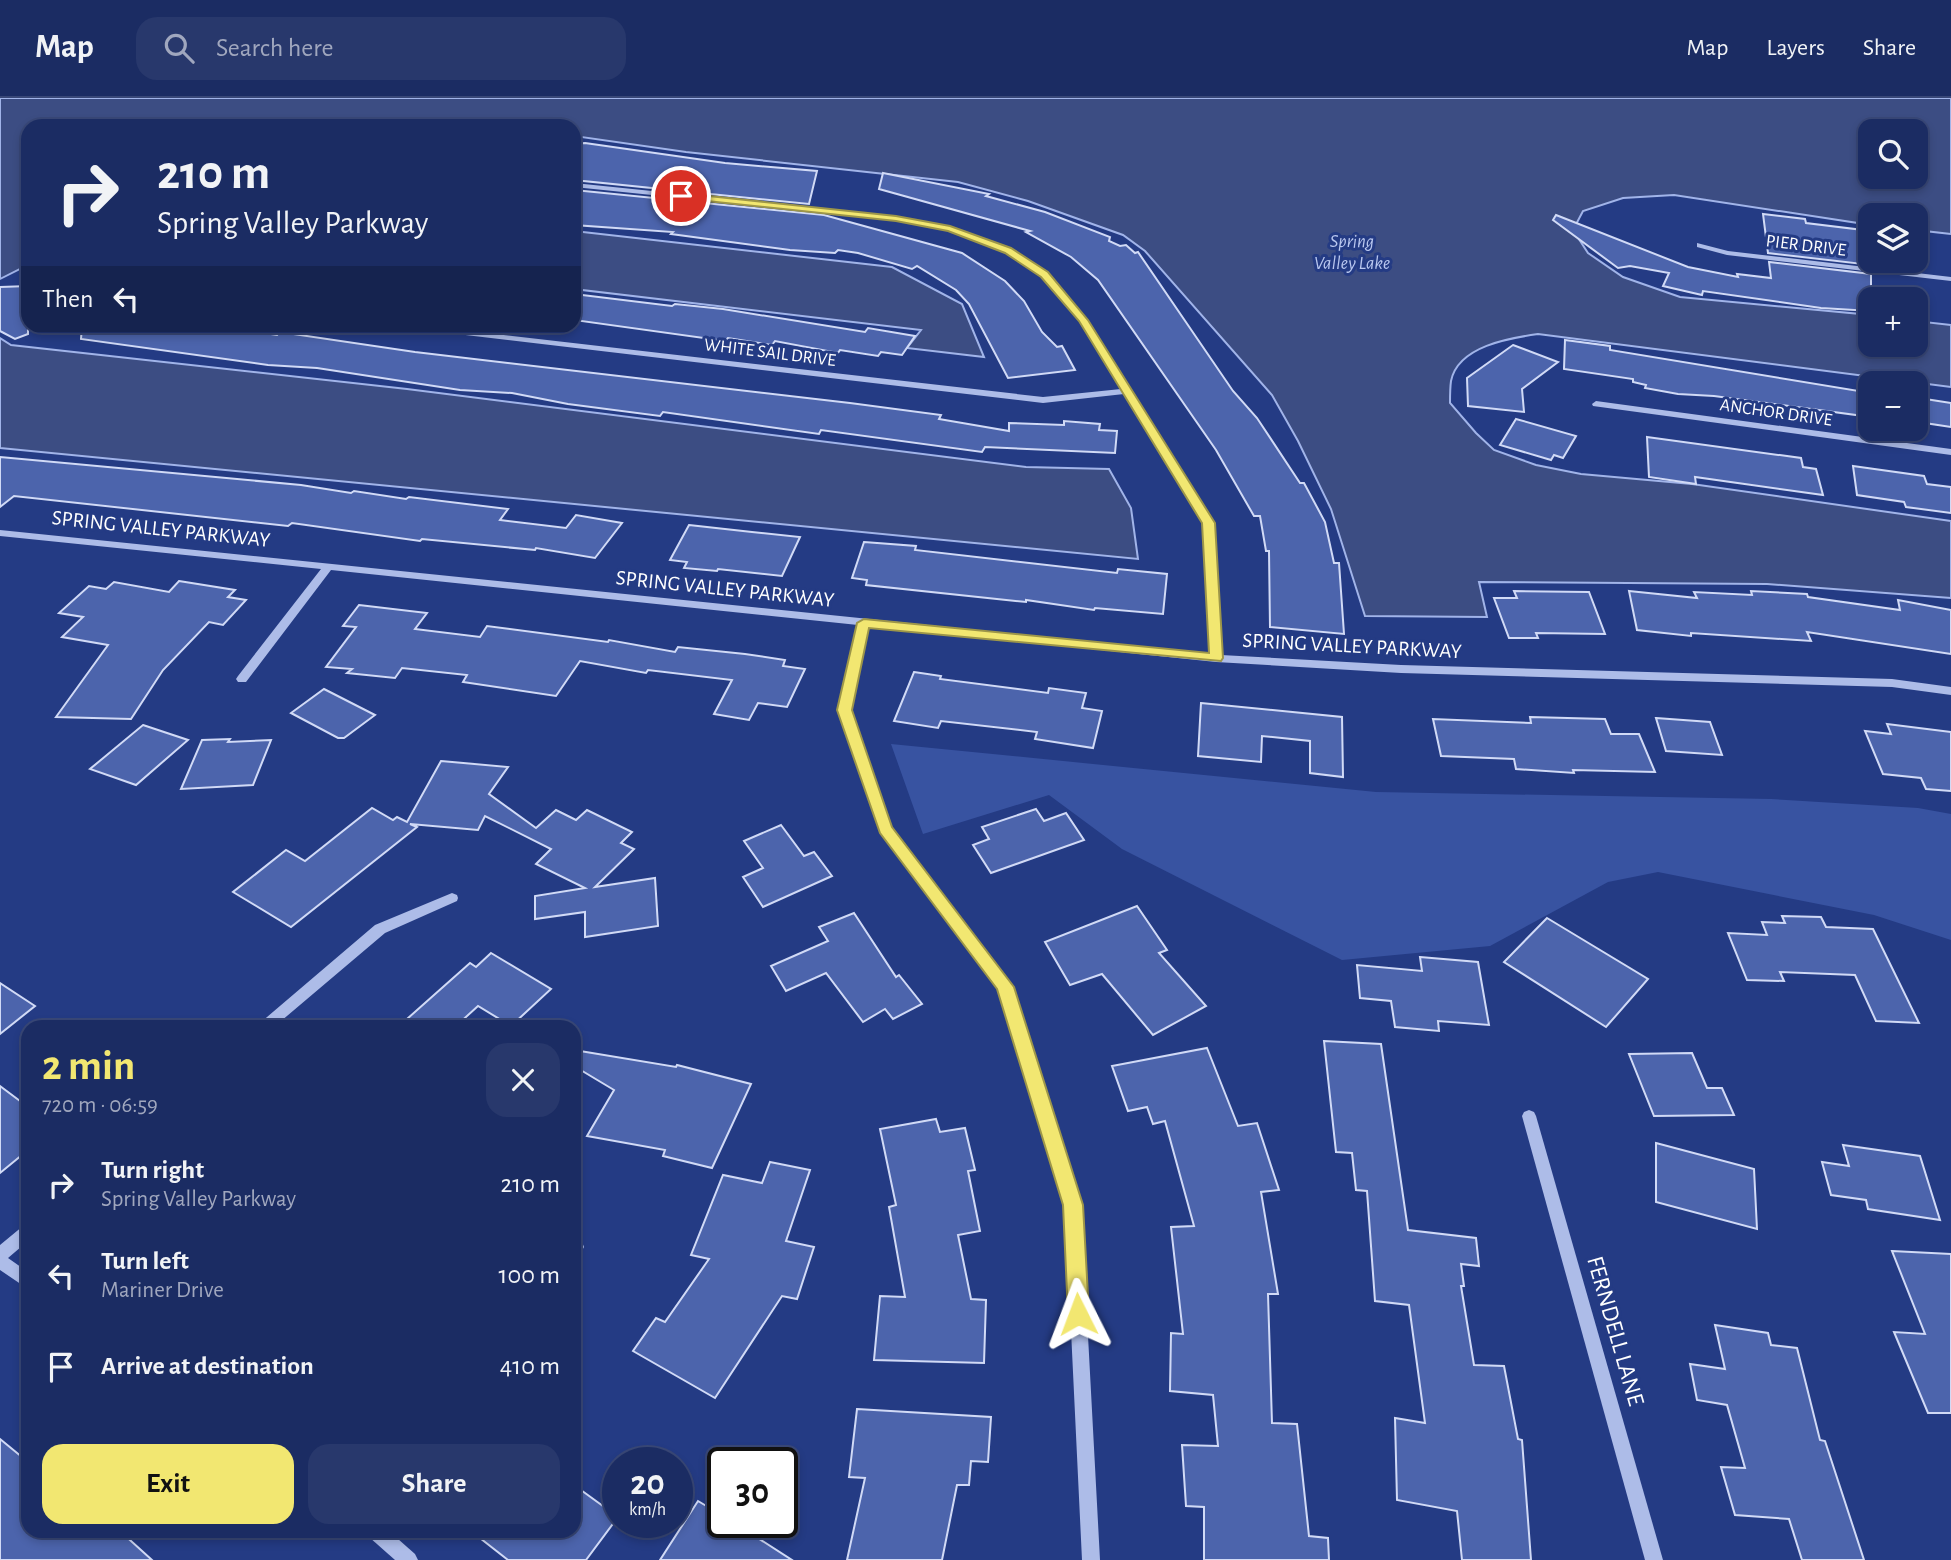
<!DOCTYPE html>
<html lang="en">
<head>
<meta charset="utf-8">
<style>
  body { margin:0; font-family:"Alegreya Sans",sans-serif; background:#28386c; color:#f1f3f6; height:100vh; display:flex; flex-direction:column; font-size:26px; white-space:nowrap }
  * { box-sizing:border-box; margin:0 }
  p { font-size:23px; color:#a0a7be }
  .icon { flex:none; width:38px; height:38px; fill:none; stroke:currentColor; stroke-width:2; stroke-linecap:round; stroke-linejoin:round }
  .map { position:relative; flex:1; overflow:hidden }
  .sheet { position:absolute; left:21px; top:922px; width:560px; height:518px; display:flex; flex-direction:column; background:#1b2c63; border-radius:21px; box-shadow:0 4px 10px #0003,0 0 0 2px #394878 }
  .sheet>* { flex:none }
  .banner { position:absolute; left:21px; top:21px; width:560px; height:214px; border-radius:21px; box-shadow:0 4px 10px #0003,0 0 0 2px #394878; background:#1b2c63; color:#f1f3f6; overflow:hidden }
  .tools { position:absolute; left:1858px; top:21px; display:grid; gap:14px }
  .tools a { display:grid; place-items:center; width:70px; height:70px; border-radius:14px; background:#1b2c63; box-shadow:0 4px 10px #0003,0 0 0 2px #394878; font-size:35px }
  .speed { position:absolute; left:602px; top:1349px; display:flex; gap:14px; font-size:35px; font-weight:700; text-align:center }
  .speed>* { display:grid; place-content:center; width:91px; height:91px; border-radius:50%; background:#1b2c63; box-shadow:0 4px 10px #0003,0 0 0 2px #394878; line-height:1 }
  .speed small { font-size:18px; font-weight:400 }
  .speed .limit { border:4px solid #111; border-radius:10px; background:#fff; color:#111 }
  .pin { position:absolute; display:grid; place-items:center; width:60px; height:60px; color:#fff; margin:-30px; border:4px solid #fff; border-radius:50%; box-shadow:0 2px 7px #0007 }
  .me { position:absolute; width:77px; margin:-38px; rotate:357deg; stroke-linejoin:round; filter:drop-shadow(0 0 5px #0008) }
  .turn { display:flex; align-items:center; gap:24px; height:147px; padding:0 21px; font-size:32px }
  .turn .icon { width:91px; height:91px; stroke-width:2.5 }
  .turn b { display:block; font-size:49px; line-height:60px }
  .then { display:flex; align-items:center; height:66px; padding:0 21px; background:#0003; gap:14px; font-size:26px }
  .round { display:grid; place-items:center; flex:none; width:74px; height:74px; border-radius:21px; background:#28386c }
  .overview { display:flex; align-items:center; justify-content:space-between; height:119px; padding:0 21px }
  h1 { font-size:42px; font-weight:600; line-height:52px; color:#f2e771 }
  .button { display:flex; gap:14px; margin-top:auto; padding:14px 21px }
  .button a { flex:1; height:80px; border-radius:21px; background:#f2e771; color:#111; font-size:28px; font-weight:600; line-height:80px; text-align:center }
  .button a+a { background:#28386c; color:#f1f3f6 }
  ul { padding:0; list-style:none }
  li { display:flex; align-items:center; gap:21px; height:91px; padding:0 21px }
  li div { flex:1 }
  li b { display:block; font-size:26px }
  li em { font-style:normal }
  header { display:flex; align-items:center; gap:42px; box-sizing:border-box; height:98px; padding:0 35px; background:#1b2c63; border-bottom:2px solid #394878 }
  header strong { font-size:33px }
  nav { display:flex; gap:38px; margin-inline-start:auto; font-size:24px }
  .search { width:490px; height:63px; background:#28386c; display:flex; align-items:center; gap:18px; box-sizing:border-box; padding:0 24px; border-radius:21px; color:#a0a7be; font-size:26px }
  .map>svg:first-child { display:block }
  .green { fill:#3853a1 }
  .water { fill:#3c4d83; stroke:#a1b4e9; stroke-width:2; fill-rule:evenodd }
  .building { fill:#4c64ac; stroke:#d1daf6; stroke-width:2 }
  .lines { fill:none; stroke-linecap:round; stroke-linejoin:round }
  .minor { fill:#adbce8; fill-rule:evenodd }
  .route { fill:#f2e771; stroke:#9d9649; stroke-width:2 }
  .labels { text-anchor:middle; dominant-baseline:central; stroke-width:6; stroke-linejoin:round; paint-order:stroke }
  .far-street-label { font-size:18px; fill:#fff; stroke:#243b84 }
  .far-water-label { font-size:19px; font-style:italic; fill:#b9c7ef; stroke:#243b84 }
  .street-label { font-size:21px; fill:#fff; stroke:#243b84 }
  .near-street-label { font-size:24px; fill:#fff; stroke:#243b84 }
</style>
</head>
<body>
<header>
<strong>Map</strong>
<div class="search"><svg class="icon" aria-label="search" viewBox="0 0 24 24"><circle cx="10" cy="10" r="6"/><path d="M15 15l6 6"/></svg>Search here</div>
<nav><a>Map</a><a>Layers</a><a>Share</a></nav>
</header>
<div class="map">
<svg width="1951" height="1462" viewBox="0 0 1951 1462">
  <rect width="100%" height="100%" fill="#243b84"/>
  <polygon class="green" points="891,646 1376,694 1771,701 1918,710 1951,716 1951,842 1874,817 1658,774 1608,784 1490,848 1342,862 1122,751 1049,697 923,736"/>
  <g class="water">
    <path d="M0,0H1951V136L1916,132V117H1871V127L1674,97L1623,100L1583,113L1573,132L1588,155L1623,179L1680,199L1871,217V247H1916V223L1951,227V289L1538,236C1510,240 1458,248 1451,283C1450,290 1450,297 1450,305L1476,335L1494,352L1536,367L1581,376L1692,386L1951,423V500L1767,486L1479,484L1487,519L1365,518L1331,411L1298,343L1272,297L1145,153L1123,137L1028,103L958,84L686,54L574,38V28H28V167L0,181ZM1871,33H1916V79H1871Z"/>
    <polygon points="574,133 892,169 962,206 984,259 907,250 921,232 574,191"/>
    <polygon points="0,240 11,247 407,291 1026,369 1109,371 1131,410 1138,461 0,350"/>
  </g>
  <g class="building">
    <polygon points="585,45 725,65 817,73 809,106 574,82 574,46"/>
    <polygon points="883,75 989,96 986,98 1045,114 1110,139 1109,143 1120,148 1126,147 1135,155 1138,154 1233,293 1257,320 1300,385 1304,385 1325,424 1334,465 1339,465 1344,536 1270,529 1269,453 1266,453 1260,418 1254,418 1216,352 1098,182 1071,159 1026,134 1030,133 879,91"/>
    <polygon points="574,92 824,117 962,155 1005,183 1024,203 1042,234 1057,249 1062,248 1075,272 1008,280 969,206 956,192 917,168 912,171 858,155 838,152 835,155 790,152 671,136 673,134 574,127"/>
    <polygon points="1763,116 1805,121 1806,125 1871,133 1871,167 1768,155"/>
    <polygon points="1556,117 1688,169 1738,179 1737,176 1771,180 1769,164 1871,176 1871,213 1821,210 1703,193 1702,197 1663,188 1669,175 1630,168 1618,170 1553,122"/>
    <polygon points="28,188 28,236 15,241 0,233 0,189"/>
    <polygon points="574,196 672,208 675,206 723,211 865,234 868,230 915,238 902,257 881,254 878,258 840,252 838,255 775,243 772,247 728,240 725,243 574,222"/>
    <polygon points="82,228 216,228 277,237 280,234 415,254 850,305 941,317 939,321 1009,333 1009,325 1064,327 1064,323 1100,326 1099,332 1117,333 1115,355 985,349 982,354 821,332 819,336 663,314 660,318 568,306 512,295 460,292 317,270 268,267 81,241"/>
    <polygon points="1565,242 1610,248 1610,252 1871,295 1871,319 1714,298 1678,296 1645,290 1646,287 1633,284 1633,281 1564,271"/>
    <polygon points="1513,247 1558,264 1522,291 1524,314 1468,308 1467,280"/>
    <polygon points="1919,300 1951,305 1951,329 1925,325"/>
    <polygon points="1516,321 1576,338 1563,360 1554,357 1551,362 1500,347"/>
    <polygon points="1647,339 1801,360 1803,369 1816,371 1823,397 1695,379 1696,386 1649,379"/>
    <polygon points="0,359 301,387 351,395 354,393 406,401 409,399 508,411 500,422 566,430 576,417 622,425 595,460 536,450 535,452 422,441 420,443 292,425 288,428 14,398 0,409"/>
    <polygon points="1853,368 1924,378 1927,386 1951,389 1951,415 1906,409 1904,404 1857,397"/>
    <polygon points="689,427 752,434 800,439 782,478 718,471 717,473 684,470 687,464 670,462"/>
    <polygon points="864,444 916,448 915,452 1117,475 1118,471 1167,476 1163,516 1095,510 1094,512 1026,502 1026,504 866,487 867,482 852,480"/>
    <polygon points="179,483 235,492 228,499 246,502 223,527 209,524 163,572 131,621 56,619 108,547 62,539 83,519 59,515 89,488 106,491 114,484 169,494"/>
    <polygon points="1514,493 1589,494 1605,536 1536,535 1538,540 1509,540 1494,500 1517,500"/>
    <polygon points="1629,493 1697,500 1694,494 1752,497 1751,493 1807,496 1808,499 1900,512 1898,502 1951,512 1951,556 1807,534 1811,543 1691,535 1691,538 1637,532"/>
    <polygon points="359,507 427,515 415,531 480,539 487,528 608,544 609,542 675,554 678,549 745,556 785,562 783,568 805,571 787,609 758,605 749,622 714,616 732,582 648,572 646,575 580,563 556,598 463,584 467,577 402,570 395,580 347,575 352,571 326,569 356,529 343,528"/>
    <polygon points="914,574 941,578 940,581 1048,595 1049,590 1086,595 1082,610 1102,613 1093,650 1035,641 1037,634 941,623 938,630 894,623"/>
    <polygon points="324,591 375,617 344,640 338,640 291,615"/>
    <polygon points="1201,605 1342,619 1343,679 1310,675 1310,643 1262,638 1261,664 1198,658"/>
    <polygon points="1530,619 1605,621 1611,636 1639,636 1655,674 1573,672 1574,675 1516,671 1514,661 1441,658 1433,621 1531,625"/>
    <polygon points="1656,620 1710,624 1722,657 1666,653"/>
    <polygon points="1887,626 1951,634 1951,693 1926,691 1921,680 1883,676 1865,633 1891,636"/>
    <polygon points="143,627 188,642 136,687 90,671"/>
    <polygon points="230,641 228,644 271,642 253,687 181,691 202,642"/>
    <polygon points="441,663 508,669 489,696 536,730 556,712 576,722 587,712 632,734 621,745 634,751 595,789 655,780 658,828 585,839 585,814 535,821 535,798 585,790 536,766 551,751 485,718 478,732 410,726 417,729 291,829 233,794 286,752 305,763 372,710 393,722 397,719 407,724"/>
    <polygon points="1036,711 1044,723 1066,715 1084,742 991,775 973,747 989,741 982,729"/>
    <polygon points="781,727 804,758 814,754 832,778 763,809 743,779 763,770 744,743"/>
    <polygon points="1137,808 1167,852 1159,855 1206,908 1153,937 1102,876 1070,887 1045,844"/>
    <polygon points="854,815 896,879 899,877 922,906 893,921 885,911 863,924 826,875 786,893 771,868 828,843 819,829"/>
    <polygon points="1782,818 1821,819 1826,829 1873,831 1919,925 1876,923 1855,877 1780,874 1784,883 1747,882 1728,835 1767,837 1762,824 1785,825"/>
    <polygon points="1547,820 1648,881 1606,929 1504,864"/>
    <polygon points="491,855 551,891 511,928 478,908 455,929 398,929 470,865 476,869"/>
    <polygon points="1420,859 1478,864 1489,927 1438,923 1439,933 1395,929 1391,903 1360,900 1357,867 1422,873"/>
    <polygon points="0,885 35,908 0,936"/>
    <polygon points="1324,943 1381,946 1408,1132 1476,1140 1479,1168 1461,1166 1464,1188 1461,1188 1474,1267 1504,1268 1518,1341 1522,1342 1531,1462 1462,1462 1457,1413 1397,1402 1395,1320 1425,1325 1409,1207 1375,1203 1367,1093 1356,1092 1352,1055 1336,1054"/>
    <polygon points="1207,950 1238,1028 1257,1025 1279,1092 1261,1094 1278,1196 1268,1196 1272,1325 1297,1326 1309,1438 1328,1440 1329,1462 1204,1462 1204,1409 1186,1408 1182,1347 1218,1348 1213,1297 1170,1293 1171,1235 1183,1236 1171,1129 1194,1128 1165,1023 1153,1026 1147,1009 1128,1013 1112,968"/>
    <polygon points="574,952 676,969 677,967 751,986 712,1070 663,1058 665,1052 587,1038 614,992 574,968"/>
    <polygon points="1692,955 1707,990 1722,990 1734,1017 1654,1018 1629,956"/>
    <polygon points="0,988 28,1009 28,1052 0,1075"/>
    <polygon points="936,1021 940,1034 965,1030 975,1072 968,1073 980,1133 958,1137 971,1201 986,1202 984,1265 874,1262 880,1198 905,1199 889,1109 896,1107 880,1031"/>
    <polygon points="1656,1045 1754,1071 1757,1131 1656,1104"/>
    <polygon points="1843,1047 1920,1058 1940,1122 1868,1111 1866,1102 1831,1097 1822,1064 1849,1068"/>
    <polygon points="770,1064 810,1072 786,1143 814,1149 797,1201 782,1198 715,1300 633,1253 656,1220 665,1224 709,1161 691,1157 723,1077 762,1085"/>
    <polygon points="1892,1153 1951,1156 1951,1315 1928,1315 1894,1234 1925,1236"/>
    <polygon points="1715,1227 1768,1235 1771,1247 1797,1250 1820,1342 1825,1343 1864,1462 1802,1462 1789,1421 1735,1417 1721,1369 1745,1370 1727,1307 1697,1302 1690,1266 1725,1271"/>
    <polygon points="857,1311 991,1319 988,1364 971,1363 969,1387 957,1387 942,1462 847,1462 865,1380 849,1379"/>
    <polygon points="0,1341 28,1364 28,1433 120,1433 152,1462 0,1462"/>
    <polygon points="574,1387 618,1419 586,1462 508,1462 471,1433 574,1433"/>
    <polygon points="698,1403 723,1418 723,1424 733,1424 792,1462 660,1462"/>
  </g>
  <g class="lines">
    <g class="minor">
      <polygon points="574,85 896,118 953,129 1011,150 1048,175 1087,222 1213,425 1221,557 1401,567 1892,581 1951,589 1951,597 1892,589 1401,575 1216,564 869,528 851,612 891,730 1012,889 1081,1107 1100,1462 1082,1462 1065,1107 999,891 879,731 839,612 858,527 331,472 246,584 238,584 236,581 238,578 321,471 0,438 0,432 1210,556 1203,425 1124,296 1043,305 406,230 405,228 426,228 1043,299 1121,291 1080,223 1042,179 1005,154 948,133 896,122 574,89"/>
      <polygon points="1697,145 1728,153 1951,179 1951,183 1727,157 1697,149"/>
      <polygon points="1596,303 1951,351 1951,357 1593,308 1592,306"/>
      <polygon points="452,795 457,797 458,800 457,803 385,835 274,929 258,929 260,925 375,827"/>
      <polygon points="1529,1012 1534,1014 1536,1018 1663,1462 1645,1462 1522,1018 1524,1014"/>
      <polygon points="28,1126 28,1143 8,1160 28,1174 28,1191 0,1172 0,1147 23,1128"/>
      <polygon points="574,1142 582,1144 584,1149 580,1156 574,1158"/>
      <polygon points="366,1433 389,1433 415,1456 418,1462 395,1462 369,1439"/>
    </g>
  </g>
  <polygon class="route" points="681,95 896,118 950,128 1011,150 1048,174 1088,222 1215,425 1223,560 1221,563 869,530 852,612 892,729 1014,889 1083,1107 1089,1216 1086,1223 1078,1226 1071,1223 1068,1216 1063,1107 997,891 880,735 837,612 857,525 864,521 1209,555 1202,425 1079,223 1041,179 1005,155 948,133 896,123 678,100 678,96"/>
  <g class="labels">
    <g class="far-street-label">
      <text transform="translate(1806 148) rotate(7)">PIER DRIVE</text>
      <text transform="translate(770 255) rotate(7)">WHITE SAIL DRIVE</text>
      <text transform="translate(1776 315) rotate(8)">ANCHOR DRIVE</text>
    </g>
    <g class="far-water-label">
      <text x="1352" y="143">Spring<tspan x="1352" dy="22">Valley Lake</tspan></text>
    </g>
    <g class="street-label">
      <text transform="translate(161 431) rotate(6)">SPRING VALLEY PARKWAY</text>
      <text transform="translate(725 491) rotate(6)">SPRING VALLEY PARKWAY</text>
      <text transform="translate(1352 548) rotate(3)">SPRING VALLEY PARKWAY</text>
    </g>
    <g class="near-street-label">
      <text transform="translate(1615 1233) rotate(74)">FERNDELL LANE</text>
    </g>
  </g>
</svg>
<div class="tools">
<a><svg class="icon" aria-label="search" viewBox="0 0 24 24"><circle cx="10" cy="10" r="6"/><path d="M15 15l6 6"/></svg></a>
<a><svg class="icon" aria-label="layers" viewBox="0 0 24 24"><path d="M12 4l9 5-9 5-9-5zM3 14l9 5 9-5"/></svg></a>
<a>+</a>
<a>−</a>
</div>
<div class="speed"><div>20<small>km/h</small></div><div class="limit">30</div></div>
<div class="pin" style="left:681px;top:98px;background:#d93025"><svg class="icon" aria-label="arrive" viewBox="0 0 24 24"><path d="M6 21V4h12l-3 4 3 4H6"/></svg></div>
<svg class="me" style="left:1078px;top:1216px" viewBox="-20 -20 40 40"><path d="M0-17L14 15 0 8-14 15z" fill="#f2e771" stroke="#fff" stroke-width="4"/></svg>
<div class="banner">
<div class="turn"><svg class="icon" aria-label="right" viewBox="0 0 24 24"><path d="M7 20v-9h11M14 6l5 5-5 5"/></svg><div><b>210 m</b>Spring Valley Parkway</div></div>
<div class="then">Then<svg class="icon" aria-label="left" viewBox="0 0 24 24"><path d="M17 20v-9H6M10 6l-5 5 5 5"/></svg></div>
</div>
<section class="sheet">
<div class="overview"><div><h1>2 min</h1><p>720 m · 06:59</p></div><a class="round"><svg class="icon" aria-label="close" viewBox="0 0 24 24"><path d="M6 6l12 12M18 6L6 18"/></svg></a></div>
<ul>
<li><svg class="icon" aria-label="right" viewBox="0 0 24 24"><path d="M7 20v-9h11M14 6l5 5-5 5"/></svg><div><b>Turn right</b><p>Spring Valley Parkway</p></div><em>210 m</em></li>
<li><svg class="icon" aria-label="left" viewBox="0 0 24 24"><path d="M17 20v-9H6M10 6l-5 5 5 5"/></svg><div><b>Turn left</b><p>Mariner Drive</p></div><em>100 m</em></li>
<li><svg class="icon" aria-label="arrive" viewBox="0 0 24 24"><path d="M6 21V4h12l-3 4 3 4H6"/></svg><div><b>Arrive at destination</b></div><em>410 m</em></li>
</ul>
<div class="button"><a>Exit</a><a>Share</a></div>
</section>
</div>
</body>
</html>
